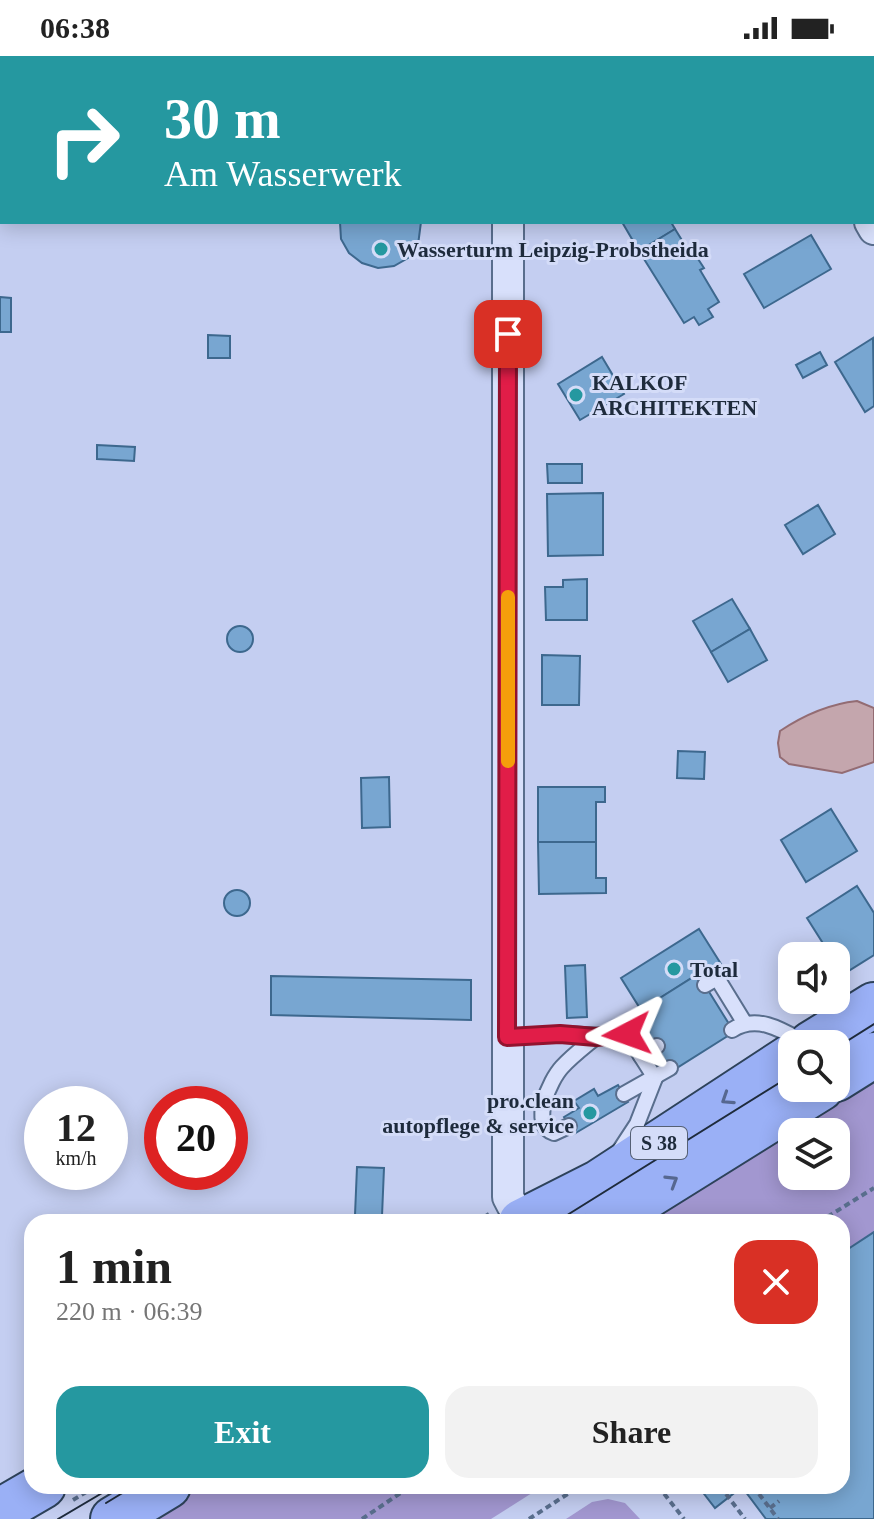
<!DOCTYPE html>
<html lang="en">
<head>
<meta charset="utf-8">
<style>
  body { margin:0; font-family:Georgia,serif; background:#f2f2f2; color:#222; height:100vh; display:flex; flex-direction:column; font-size:30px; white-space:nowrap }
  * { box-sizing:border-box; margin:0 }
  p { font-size:26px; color:#767676 }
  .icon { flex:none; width:44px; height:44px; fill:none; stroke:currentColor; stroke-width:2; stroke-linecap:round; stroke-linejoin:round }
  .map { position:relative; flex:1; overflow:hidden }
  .side { position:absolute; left:24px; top:1158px; width:826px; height:280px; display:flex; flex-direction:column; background:#fff; border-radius:24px; box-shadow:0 4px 20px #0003 }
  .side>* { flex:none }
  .top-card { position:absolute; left:0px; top:0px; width:874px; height:168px; box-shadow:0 4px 20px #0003; background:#2598a0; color:#fff; overflow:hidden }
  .controls { position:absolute; left:778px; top:886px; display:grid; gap:16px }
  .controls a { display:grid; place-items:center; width:72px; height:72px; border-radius:16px; background:#fff; box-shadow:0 4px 20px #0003; font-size:40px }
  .speed { position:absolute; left:24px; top:1030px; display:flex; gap:16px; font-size:40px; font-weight:700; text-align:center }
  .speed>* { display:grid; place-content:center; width:104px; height:104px; border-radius:50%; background:#fff; box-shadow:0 4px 20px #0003; line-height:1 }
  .speed small { font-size:20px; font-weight:400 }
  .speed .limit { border:12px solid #d22; background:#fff; color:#111 }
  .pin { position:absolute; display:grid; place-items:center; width:68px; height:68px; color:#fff; margin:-34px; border-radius:16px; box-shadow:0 4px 12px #0006 }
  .me { position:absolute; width:88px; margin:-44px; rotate:266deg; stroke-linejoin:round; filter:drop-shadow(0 0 6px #0008) }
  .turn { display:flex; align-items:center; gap:28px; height:168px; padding:0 32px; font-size:36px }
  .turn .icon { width:104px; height:104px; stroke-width:2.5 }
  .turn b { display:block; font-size:56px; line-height:68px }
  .round { display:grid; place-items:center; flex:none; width:84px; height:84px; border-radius:24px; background:#f2f2f2 }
  .summary { display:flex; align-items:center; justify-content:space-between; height:136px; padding:0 32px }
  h1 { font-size:48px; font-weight:600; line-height:60px }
  .primary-button { display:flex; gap:16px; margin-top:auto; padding:16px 32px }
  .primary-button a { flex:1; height:92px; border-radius:24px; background:#2598a0; color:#fff; font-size:32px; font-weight:600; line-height:92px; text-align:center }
  .primary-button a+a { background:#f2f2f2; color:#222 }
  .status { display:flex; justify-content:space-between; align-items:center; height:56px; padding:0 40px; background:#fff; direction:ltr }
  .status svg { height:22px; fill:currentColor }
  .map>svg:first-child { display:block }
  .green { fill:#a297d0; fill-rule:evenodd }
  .water { fill:#c4a6ad; stroke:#936c73; stroke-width:2 }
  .building { fill:#78a6d1; stroke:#3d688e; stroke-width:2 }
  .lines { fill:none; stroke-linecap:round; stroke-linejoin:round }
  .lane-casing { stroke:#596e8d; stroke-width:18 }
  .street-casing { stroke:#596e8d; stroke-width:34 }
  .primary-casing { stroke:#2d425a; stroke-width:48 }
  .path { stroke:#596e8d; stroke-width:4; stroke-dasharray:6 4; stroke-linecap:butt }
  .lane { stroke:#d8e0fb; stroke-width:14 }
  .street { stroke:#d8e0fb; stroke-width:30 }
  .primary { stroke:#9ab0f6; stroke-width:44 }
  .tram { stroke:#1e2b3c; stroke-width:2 }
  .oneway { stroke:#566790 }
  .route-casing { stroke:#92132f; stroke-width:20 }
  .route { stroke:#e11d48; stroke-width:14 }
  .slow { stroke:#f59e0b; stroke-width:14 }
  .poi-dot { fill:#2598a0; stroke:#d4dcf8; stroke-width:3 }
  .labels { text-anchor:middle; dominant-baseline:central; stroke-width:6; stroke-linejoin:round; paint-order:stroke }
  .shield { fill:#d4dcf8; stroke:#556074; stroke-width:2 }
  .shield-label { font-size:20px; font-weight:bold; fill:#1e2b3c }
  .poi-label { font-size:22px; font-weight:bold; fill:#1e2b3c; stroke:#d4dcf8; text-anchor:start }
</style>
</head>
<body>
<div class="status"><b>06:38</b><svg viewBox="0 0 49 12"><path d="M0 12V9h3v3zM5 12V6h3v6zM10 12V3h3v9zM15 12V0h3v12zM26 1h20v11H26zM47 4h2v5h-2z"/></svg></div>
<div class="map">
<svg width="874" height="1463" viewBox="0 0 874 1463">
  <rect width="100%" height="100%" fill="#c4cef1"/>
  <g class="green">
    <path d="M874,1022V1176L842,1197V1166H633ZM792,1076H836V1120H792Z"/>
    <polygon points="191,1430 543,1430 491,1463 136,1463"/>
    <polygon points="608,1443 625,1447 640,1463 566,1463 592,1446"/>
  </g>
  <path class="water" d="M857,645L874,652V706L842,717L789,708L780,701L778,687L780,675C804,659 829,648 857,645Z"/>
  <g class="building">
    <rect x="68" y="0" width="112" height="2"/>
    <polygon points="520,0 621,0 520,2"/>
    <polygon points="340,166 421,166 418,189 408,202 394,210 378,212 362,207 349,197 341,183"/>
    <polygon points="622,166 671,166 675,173 639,195"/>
    <polygon points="675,173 693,202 696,200 704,212 700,214 719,246 708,253 713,261 699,269 694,261 684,267 639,195"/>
    <polygon points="811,179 831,213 764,252 744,218"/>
    <polygon points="0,241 11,242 11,276 0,276"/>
    <polygon points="208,279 230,280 230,302 208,302"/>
    <polygon points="873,282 874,350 865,356 835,306"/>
    <polygon points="820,296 827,309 803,322 796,309"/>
    <polygon points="602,301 624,338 580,364 558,328"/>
    <polygon points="97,389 135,391 134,405 97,403"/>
    <polygon points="547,408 582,408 582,427 548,427"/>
    <polygon points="603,437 603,499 548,500 547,438"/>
    <polygon points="818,449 835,478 803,498 785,469"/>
    <polygon points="587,523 587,564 546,564 545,531 563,531 563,524"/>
    <polygon points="732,543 750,573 711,596 693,565"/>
    <circle cx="240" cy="583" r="13"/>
    <polygon points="750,573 767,604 728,626 711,596"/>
    <polygon points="542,599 580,600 579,649 542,649"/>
    <polygon points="678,695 705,696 704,723 677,722"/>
    <polygon points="389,721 390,771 362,772 361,722"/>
    <polygon points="538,731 605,731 605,746 596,746 596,786 538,786"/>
    <polygon points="831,753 857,795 806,826 781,784"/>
    <polygon points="538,786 596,786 596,822 606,822 606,837 539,838"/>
    <polygon points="857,830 874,857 874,899 842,919 836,909 836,900 831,900 807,862"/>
    <circle cx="237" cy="847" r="13"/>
    <polygon points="699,873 721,908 700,921 698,918 641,954 621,922"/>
    <polygon points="585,909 587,961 567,962 565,910"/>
    <polygon points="698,918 734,976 672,1015 636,957"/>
    <polygon points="271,920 471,924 471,964 271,959"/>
    <polygon points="618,1029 628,1046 574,1078 564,1061 579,1052 574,1045 594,1033 598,1040"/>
    <polygon points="357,1111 384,1112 382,1160 355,1159"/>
    <polygon points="874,1176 874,1463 766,1463 742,1431 715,1452 698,1430 842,1430 842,1197"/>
  </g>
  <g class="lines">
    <defs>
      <g id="lane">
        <polyline points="705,929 717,922 744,966"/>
        <path d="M732,974C757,958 782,974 805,987"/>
        <polyline points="627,978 655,1022"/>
        <path d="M507,981C524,981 541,979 558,978C590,977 612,987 643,968"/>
        <polyline points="641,1000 657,990"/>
        <polyline points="624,1038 670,1012"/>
        <path d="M569,1070L554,1077C529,1069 550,1024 562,1011C572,1000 584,991 596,981"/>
        <polyline points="618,1097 637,1068 655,1022"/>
      </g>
      <g id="street">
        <polyline points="506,0 506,2"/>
        <polyline points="771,0 772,2"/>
        <polyline points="654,2 657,0"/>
        <polyline points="508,166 508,1141 521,1166"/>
        <polyline points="870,166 874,173"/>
      </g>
      <g id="primary">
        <polyline points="811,988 874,949"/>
        <polyline points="836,1023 874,999"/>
        <polyline points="521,1166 598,1127 792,1000"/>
        <polyline points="606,1166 821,1032"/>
        <polyline points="0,1455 43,1430"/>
        <polyline points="113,1463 168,1430"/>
      </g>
    </defs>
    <use href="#lane" class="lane-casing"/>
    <use href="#street" class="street-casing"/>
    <use href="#primary" class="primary-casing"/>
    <g class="path">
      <polyline points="476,1166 489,1158"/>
      <polyline points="819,1166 874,1132"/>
      <polyline points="658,1430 684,1463"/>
      <polyline points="720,1430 745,1463"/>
      <polyline points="753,1430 778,1463"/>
      <polyline points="200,1436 210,1430"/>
      <polyline points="73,1444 96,1430"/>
      <polyline points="770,1452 779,1445"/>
      <polyline points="362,1463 411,1430"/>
      <polyline points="529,1463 580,1430"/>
    </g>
    <use href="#lane" class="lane"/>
    <use href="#street" class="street"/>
    <use href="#primary" class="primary"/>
    <g class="tram">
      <polyline points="836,992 874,968"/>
      <polyline points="556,1166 792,1019"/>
      <polyline points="106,1447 134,1430"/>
      <polyline points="58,1463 114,1430"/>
    </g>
  </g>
  <defs><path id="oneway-chevron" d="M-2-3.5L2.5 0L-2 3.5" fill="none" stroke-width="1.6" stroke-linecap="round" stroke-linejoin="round" transform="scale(2)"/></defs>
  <g class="oneway">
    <use href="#oneway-chevron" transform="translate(727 1043) rotate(147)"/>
    <use href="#oneway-chevron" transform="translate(672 1125) rotate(-32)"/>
  </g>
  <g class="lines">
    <defs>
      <polyline id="route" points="508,278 507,981 560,978 596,981 627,978"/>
    </defs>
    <use href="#route" class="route-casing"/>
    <use href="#route" class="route"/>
    <polyline class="slow" points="508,541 508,705"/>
  </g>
  <g class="poi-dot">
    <circle cx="381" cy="193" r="8"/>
    <circle cx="576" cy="339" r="8"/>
    <circle cx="674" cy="913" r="8"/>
    <circle cx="590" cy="1057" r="8"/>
  </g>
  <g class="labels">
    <rect class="shield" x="631" y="1071" width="56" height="32" rx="6"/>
    <g class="shield-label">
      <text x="659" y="1087">S 38</text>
    </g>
    <g class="poi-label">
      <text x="397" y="193">Wasserturm Leipzig-Probstheida</text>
      <text x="592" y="326">KALKOF<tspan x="592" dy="25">ARCHITEKTEN</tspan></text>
      <text x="690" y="913">Total</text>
      <text x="574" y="1044" text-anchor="end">pro.clean<tspan x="574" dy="25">autopflege &amp; service</tspan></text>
    </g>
  </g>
</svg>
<div class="controls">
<a><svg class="icon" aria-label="sound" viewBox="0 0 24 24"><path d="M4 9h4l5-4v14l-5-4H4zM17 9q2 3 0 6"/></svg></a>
<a><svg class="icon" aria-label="search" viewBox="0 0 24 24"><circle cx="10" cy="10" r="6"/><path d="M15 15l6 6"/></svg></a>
<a><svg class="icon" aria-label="layers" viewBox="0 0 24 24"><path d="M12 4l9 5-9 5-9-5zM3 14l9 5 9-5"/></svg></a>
</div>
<div class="speed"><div>12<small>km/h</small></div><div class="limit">20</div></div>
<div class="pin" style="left:508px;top:278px;background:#d93025"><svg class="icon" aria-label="arrive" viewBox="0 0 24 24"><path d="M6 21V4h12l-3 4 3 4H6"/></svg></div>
<svg class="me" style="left:627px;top:978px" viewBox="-20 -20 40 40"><path d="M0-17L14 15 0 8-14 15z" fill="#e11d48" stroke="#fff" stroke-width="4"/></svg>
<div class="top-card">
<div class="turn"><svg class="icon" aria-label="right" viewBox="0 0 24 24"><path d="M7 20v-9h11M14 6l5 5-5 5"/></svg><div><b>30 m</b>Am Wasserwerk</div></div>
</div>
<section class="side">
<div class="summary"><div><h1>1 min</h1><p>220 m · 06:39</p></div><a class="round" style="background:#d93025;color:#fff"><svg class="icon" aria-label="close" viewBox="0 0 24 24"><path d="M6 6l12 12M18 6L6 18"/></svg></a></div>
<div class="primary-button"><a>Exit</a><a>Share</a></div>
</section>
</div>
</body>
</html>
